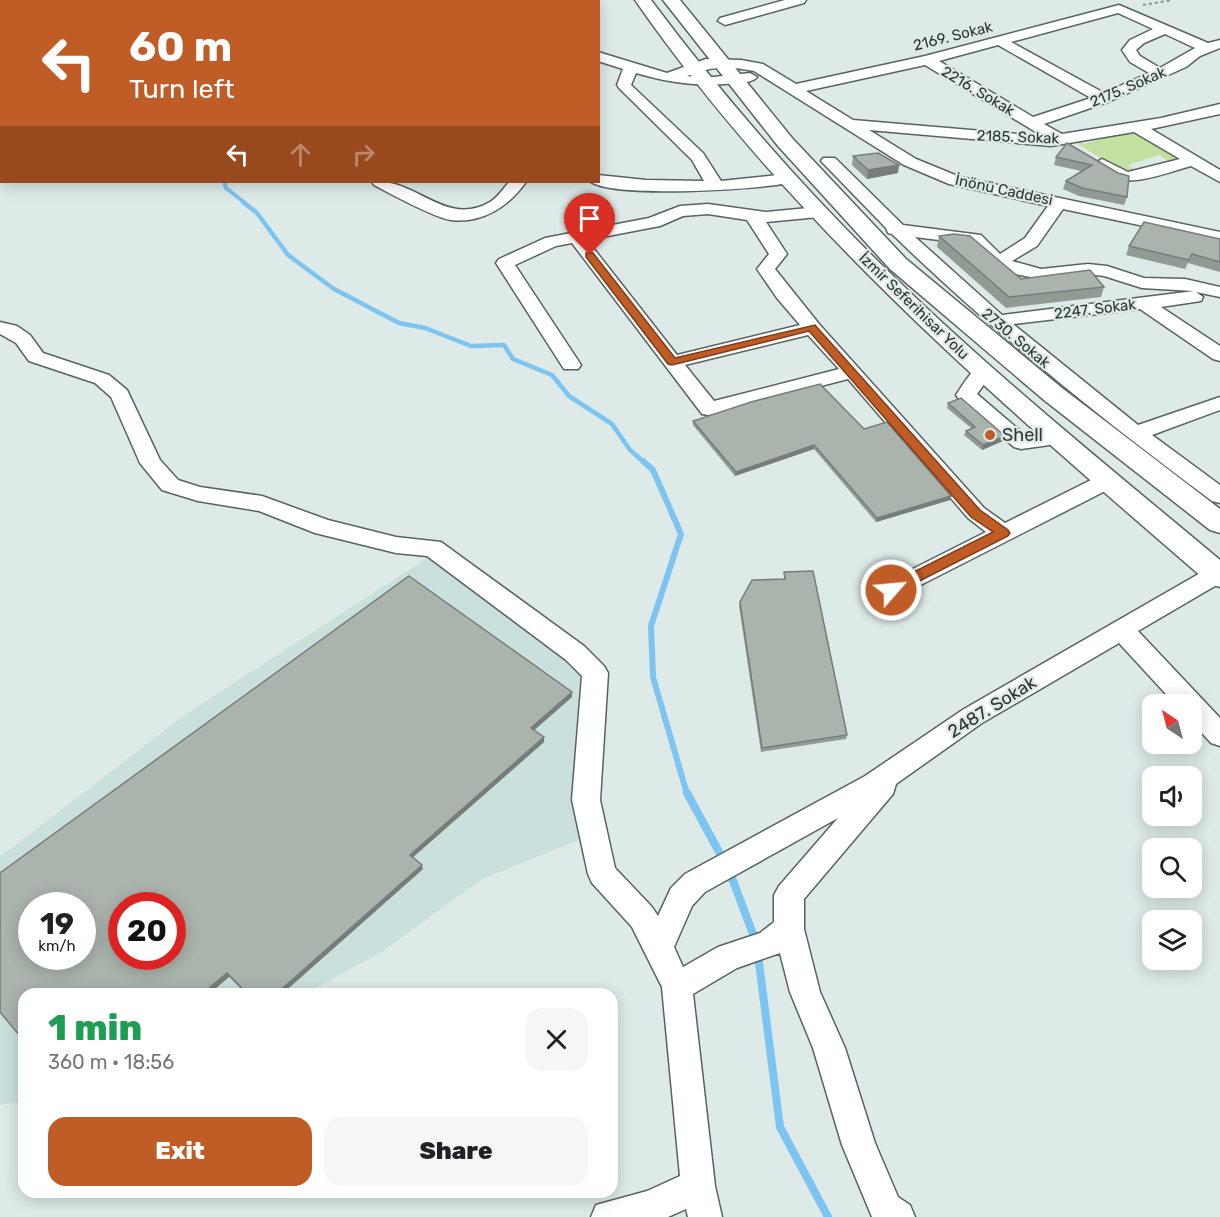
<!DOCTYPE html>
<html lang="en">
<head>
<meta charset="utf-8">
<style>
  body { margin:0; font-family:Rubik,sans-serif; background:#f6f6f6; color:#202124; height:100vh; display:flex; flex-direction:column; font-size:22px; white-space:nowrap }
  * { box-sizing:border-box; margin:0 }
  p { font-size:20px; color:#757577 }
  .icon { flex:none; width:33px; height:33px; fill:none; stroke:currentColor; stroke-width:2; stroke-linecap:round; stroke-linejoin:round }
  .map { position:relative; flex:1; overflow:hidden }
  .drawer { position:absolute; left:18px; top:988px; width:600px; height:210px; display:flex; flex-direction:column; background:#fff; border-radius:18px; box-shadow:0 3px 15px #0003 }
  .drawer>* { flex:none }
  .banner { position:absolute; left:0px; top:0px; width:600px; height:183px; box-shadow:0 3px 15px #0003; background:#c05c26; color:#fff; overflow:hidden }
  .needle { width:39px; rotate:324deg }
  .buttons { position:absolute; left:1142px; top:694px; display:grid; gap:12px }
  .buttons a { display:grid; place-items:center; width:60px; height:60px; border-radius:12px; background:#fff; box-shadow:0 3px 15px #0003; font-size:30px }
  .speed { position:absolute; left:18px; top:892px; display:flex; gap:12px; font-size:30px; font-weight:700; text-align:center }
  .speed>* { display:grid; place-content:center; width:78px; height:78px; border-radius:50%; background:#fff; box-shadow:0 3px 15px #0003; line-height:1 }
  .speed small { font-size:15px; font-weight:400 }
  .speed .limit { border:9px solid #d22; background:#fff; color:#111 }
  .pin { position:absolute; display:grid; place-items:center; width:51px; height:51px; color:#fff; margin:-62px -26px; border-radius:50% 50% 50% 0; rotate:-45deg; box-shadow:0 0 6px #0007 }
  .pin .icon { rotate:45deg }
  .me { position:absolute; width:66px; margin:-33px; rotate:63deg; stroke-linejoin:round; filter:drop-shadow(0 0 4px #0008) }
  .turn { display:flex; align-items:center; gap:21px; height:126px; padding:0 30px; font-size:27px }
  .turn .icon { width:78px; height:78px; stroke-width:2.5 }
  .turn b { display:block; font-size:42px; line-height:51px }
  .lanes { display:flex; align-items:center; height:57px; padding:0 30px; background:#0003; justify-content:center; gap:30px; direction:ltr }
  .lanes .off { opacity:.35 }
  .round { display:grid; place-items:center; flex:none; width:63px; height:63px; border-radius:18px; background:#f6f6f6 }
  .headline { display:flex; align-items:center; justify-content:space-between; height:102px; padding:0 30px }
  h1 { font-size:36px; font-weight:800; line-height:45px; color:#1e9e55 }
  .primary-button { display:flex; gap:12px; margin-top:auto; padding:12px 30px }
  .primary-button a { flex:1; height:69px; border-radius:18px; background:#c05c26; color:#fff; font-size:24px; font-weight:800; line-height:69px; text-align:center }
  .primary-button a+a { background:#f6f6f6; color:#202124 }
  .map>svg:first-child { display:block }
  .built { fill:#cae0dc; fill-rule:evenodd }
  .green { fill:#c2e09f }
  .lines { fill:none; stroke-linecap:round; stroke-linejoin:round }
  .stream-far3 { stroke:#7dc4f1; stroke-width:4 }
  .stream-far2 { stroke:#7dc4f1; stroke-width:4.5 }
  .stream-far1 { stroke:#7dc4f1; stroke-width:6 }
  .stream { stroke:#7dc4f1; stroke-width:8 }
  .minor-casing { stroke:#586361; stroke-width:3 }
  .major-casing { stroke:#586361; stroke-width:3 }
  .path { stroke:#899290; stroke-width:2; stroke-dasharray:3 3; stroke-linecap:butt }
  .minor { fill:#fff; fill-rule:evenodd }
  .major { fill:#fff; fill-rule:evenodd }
  .wall { fill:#929a94 }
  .shaded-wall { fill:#777d78 }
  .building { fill:#aab3ac; stroke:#777d78; stroke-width:1.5; fill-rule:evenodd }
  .route { fill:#c05c26; stroke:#7d3c19; stroke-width:1.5 }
  .poi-dot { fill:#c05c26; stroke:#ddeae7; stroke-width:2 }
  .labels { text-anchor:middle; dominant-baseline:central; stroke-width:4.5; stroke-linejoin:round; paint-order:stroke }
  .far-street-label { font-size:15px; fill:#303534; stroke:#ddeae7 }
  .poi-label { font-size:18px; fill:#303534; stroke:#ddeae7; text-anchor:start }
  .street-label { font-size:18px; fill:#303534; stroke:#ddeae7 }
</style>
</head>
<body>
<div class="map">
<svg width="1220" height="1217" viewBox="0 0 1220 1217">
  <rect width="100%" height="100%" fill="#ddeae7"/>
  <path class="built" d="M435,553L584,655L581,839L482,879L380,953L304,994H24V1101L0,1105V857L186,714ZM32,906H82V957H32ZM122,906H172V957H122Z"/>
  <polygon class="green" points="1113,131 1121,135 1133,132 1179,159 1170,162 1159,155 1128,165 1138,172 1128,175 1073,141 1076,139 1084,144 1104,138 1099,135"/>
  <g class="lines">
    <polyline class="stream-far3" points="224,182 226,188 245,203"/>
    <polyline class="stream-far2" points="243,202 257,213 288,255 334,289 399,323 425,328 471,346 504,345 513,359 552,375 569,396 612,424 630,450 645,463"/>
    <polyline class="stream-far1" points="643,461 653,470 681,534 651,626 653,677 687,794"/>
    <g class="stream">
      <polyline points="687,793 724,861"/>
      <polyline points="729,870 756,942"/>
      <polyline points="758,955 780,1127 828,1217"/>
    </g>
    <defs>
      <g id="minor">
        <rect x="69" y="0" width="14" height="2"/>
        <polygon points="240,0 252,0 253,2 239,2"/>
        <polygon points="499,0 513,0 514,2 501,2"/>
        <polygon points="785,0 806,0 804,3 725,25 718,21 720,18"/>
        <path d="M1119,5L1208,43L1220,40V48L1200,56L1186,67L1108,102L1044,124L1062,134L1161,118L1220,104V114L1151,129L1220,170V182L1191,166C1161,174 1118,195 1094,164L1102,159L1128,172L1180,159L1134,132L1051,146L869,130L916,159L960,177L1220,232V242L1063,209L1037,246L1012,261L1041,269L1088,264L1107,266L1144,278L1185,279L1220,287V297L1196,292L1203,297L1201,301L1161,307L1220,346V361L1213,359L1140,309L1013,324L1138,425L1220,397V410L1152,435L1220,485V503L1212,501C1100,418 992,331 892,234L888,233L886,228L821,161L823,158H835L903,225L981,235L1000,254L1025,238L1048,206L949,184L904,165L754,71C728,66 711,66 687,76L704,78L750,73L757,77C752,83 743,82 735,83C700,87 670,83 636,73L631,85L703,153L721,181L787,174L795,179L793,182C761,190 614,198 591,182H598V175L646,180L704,181L692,160L619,88L617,85L623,69L598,61V52L667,73L706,59L741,60L763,64L796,84L925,56ZM1118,13L1153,29L1130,40L1122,50L1130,62L1149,73L1104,93L1011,42ZM1165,34L1195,48L1160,68L1140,56L1136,50L1144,43ZM998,45L1091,98L1033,117L939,61ZM925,65L1026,126L1042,136L853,120L806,91ZM915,237L970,244L993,266L1014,274L1041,279L1088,274L1104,276L1142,288L1194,291L1002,315Z"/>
        <polygon points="0,60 2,60 0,69"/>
        <path d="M372,182C416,177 445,228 490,202C497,198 504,188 509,182H526C509,206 482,224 451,220C435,218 391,194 374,185Z"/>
        <path d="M708,204L766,212L819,207L825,208L827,212L819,217L766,222L787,254L775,269L819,324L984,508L1005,523L1099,476L1107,474L1115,476L1118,481L1115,486L899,596L891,599L883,596L879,590L883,584L986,532L968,518L848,379L709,415L702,414L572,243L556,246L515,265L581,365L578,369H564L496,263L499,259L545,238L649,218L680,206ZM708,214L747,220L769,254L757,269L777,298L800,325L677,355L587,240L660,226L683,216ZM808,335L839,369L714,401L685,365Z"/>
        <path d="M0,322L17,326L30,335L43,353L109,375L127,390L160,460L178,480L200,487L262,496L328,520L396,537L441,542L584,646L604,666L608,673L600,800L615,868L652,907L658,916L671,888L685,874L865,776L964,709L1209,568L1220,566V583L1138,631L1220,718V746L1211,743L1191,721V705H1176L1119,643L982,723L896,784L893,794L804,899V929L820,992L845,1048L875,1143L898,1197L910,1205L915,1217H872L842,1145L813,1048L790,992L780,953L737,968L693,994L715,1186L722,1217H688L686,1209L668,1217H591L596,1205L647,1191L680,1176L662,987L632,927L592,883L588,874L572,800L582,676L566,660L427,556L396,553L315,533L259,511L198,501L162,490L140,463L111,397L95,383L29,361L16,343L0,334ZM838,818L779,886L774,895V922L760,933L718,947L683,967L674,947L692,906L705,892Z"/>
        <path d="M983,366L990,368L993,372L977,394L1025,435L1057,431L1064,433L1067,438L1064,443L1021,449L1014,447L959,399L956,395C963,385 971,369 983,366Z"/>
      </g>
      <g id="major">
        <path d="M635,0H651C725,99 805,191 894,277C997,377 1110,468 1220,560V587L1210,584C1003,405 792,226 635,0Z"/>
        <polygon points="663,0 680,0 792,138 906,259 1062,388 1220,509 1220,533 1210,530 1044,400 890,269 778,146"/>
      </g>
    </defs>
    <use href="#minor" class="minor-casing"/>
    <use href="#major" class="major-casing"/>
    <polyline class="path" points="1143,5 1172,0"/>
    <use href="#minor" class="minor"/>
    <use href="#major" class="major"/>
  </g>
  <g class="wall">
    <polygon points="1067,143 1127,197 1124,205 1079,196 1063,189 1066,181 1081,171 1054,165 1056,157"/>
    <polygon points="853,156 898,173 867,179 852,165"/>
    <polygon points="939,236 1021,279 1104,287 1101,297 1006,308 937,247"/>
    <polygon points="1220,239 1220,272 1188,263 1185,269 1126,255 1129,246"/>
    <polygon points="948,403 1003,441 982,450 964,435 966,431 971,428 947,408"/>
    <polygon points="693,421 864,429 951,496 950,500 876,522 814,449 735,476 693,425"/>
    <polygon points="784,572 847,735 846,739 761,752 739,606 740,602 784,579"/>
    <polygon points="409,576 572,692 572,697 534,730 544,742 413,857 423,869 282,994 246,994 229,977 209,994"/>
  </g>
  <g class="shaded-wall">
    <polygon points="899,165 898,173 867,179 868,170"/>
    <polygon points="1005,436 1003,441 982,450 983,445"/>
    <polygon points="814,445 814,449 735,476 736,472"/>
    <polygon points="951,496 950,500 876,522 877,518"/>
    <polygon points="572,692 572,697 532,732 531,728"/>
    <polygon points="544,737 544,742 411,859 410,855"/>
    <polygon points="422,865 423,869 282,994 276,994"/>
    <polygon points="227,973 229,977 209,994 202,994"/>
  </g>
  <g class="building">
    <polygon points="167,0 236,0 237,2 161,1"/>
    <polygon points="1067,143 1118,173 1129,176 1127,197 1082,188 1066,181 1092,165 1056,157"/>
    <polygon points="878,153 899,165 868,170 853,156"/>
    <polygon points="1144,222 1220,239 1220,262 1192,254 1189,260 1129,246"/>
    <polygon points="954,234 970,236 1021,279 1090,270 1104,287 1009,297 939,236"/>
    <polygon points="820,384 864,429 887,422 951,496 877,518 814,445 736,472 693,421 751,402"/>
    <polygon points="961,398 1005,436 983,445 966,431 975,427 948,403"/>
    <polygon points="813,571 847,735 762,748 740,602 752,580 785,579 784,572"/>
    <path d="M409,576L572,692L531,728L544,737L410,855L422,865L276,994H248L227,973L202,994H24V1041L0,1012V873ZM32,906H82V957H32ZM122,906H172V957H122Z"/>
  </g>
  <polygon class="route" points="586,253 593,253 675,358 815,325 980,510 1008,530 1010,533 1008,536 896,593 886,593 884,590 886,586 993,532 971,517 809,331 672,365 668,364 586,257"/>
  <circle class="poi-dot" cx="990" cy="435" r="6"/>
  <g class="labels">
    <g class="far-street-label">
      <text transform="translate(953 36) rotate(-14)">2169. Sokak</text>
      <text transform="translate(1128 87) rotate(-23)">2175. Sokak</text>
      <text transform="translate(978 91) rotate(31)">2216. Sokak</text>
      <text transform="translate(1018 137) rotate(2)">2185. Sokak</text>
      <text transform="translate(1004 190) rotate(12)">İnönü Caddesi</text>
      <text transform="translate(914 306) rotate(44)">İzmir Seferihisar Yolu</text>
      <text transform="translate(1095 309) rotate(-7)">2247. Sokak</text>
      <text transform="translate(1016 338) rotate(40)">2730. Sokak</text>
    </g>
    <g class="poi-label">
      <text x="1002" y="435">Shell</text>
    </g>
    <g class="street-label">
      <text transform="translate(992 707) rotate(-32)">2487. Sokak</text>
    </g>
  </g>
</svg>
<div class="buttons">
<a><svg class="needle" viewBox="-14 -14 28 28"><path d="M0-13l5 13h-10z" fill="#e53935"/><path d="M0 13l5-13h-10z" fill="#757577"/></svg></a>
<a><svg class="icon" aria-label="sound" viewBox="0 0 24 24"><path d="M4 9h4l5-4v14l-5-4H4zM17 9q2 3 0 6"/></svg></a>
<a><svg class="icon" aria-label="search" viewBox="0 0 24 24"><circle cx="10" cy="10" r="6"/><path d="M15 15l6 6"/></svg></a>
<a><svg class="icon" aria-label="layers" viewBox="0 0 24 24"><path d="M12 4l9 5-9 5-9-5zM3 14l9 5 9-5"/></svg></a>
</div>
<div class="speed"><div>19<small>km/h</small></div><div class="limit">20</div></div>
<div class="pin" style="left:590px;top:255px;background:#d93025"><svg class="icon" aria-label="arrive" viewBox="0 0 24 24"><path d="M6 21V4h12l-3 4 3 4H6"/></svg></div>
<svg class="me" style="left:891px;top:590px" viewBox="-20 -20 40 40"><circle r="17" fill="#c05c26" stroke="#fff" stroke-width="3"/><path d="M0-11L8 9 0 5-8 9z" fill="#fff"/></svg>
<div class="banner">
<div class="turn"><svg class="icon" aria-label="left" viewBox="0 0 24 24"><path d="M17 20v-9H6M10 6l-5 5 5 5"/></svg><div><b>60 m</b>Turn left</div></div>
<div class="lanes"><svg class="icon" aria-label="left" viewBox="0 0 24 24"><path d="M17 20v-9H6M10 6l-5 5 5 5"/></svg><svg class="icon off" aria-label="ahead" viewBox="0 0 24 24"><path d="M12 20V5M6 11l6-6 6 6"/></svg><svg class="icon off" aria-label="right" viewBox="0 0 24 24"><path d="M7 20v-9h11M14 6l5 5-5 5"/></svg></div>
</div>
<section class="drawer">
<div class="headline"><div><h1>1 min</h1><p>360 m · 18:56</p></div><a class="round"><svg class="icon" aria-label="close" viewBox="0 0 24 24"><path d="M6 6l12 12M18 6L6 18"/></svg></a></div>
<div class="primary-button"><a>Exit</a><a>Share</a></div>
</section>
</div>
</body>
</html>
